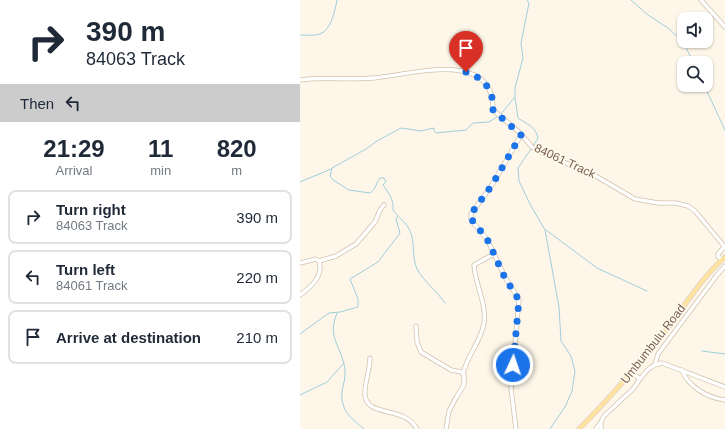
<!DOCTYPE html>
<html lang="en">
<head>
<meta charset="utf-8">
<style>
  body { margin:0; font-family:Arial,sans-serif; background:#f2f2f3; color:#1f2937; height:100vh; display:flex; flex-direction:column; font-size:15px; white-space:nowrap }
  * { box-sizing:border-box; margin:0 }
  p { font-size:13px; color:#747a83 }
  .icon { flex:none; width:22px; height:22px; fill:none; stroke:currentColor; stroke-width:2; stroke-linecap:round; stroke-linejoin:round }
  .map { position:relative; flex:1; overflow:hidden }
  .drawer { display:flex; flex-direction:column; background:#fff; width:300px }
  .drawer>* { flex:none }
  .top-card { background:#fff; color:#1f2937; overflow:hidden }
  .controls { position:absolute; left:377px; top:12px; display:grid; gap:8px }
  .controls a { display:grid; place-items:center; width:36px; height:36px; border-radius:8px; background:#fff; box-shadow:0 1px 3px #0004; font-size:20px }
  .pin { position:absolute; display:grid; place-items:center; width:34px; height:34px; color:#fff; margin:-41px -17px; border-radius:50% 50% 50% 0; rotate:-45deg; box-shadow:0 0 4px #0007 }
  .pin .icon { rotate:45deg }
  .me { position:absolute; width:44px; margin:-22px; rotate:3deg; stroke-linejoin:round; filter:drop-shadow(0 0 3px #0008) }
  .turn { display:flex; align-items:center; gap:14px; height:84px; padding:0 20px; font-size:18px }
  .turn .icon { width:52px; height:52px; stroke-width:2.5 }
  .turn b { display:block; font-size:28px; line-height:34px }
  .then { display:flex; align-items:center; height:38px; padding:0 20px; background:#0003; gap:8px; font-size:15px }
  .eta { display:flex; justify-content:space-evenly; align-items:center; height:68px; text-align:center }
  .eta b { font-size:24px; font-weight:700; line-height:28px }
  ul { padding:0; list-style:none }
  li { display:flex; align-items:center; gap:12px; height:54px; margin:0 8px 6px; padding:0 12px; border:2px solid #e0e1e3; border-radius:8px }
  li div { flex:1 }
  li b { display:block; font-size:15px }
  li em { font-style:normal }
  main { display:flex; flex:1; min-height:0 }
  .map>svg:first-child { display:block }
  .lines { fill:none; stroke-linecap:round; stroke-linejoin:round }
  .stream { stroke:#a0cedc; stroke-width:1 }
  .minor-casing { stroke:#d2c0ac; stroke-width:5 }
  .major-casing { stroke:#ddd5d0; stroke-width:5.5 }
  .minor { stroke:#fff; stroke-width:3.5 }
  .major { stroke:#ffe29e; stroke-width:4 }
  .route { stroke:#1a73e8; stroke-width:7; stroke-dasharray:0 12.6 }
  .labels { text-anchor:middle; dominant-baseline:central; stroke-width:3; stroke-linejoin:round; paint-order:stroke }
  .street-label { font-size:12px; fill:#7b5f4a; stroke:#fffaf0 }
</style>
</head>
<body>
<main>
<section class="drawer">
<div class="top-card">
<div class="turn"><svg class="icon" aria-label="right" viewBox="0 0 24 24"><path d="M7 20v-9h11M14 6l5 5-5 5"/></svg><div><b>390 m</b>84063 Track</div></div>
<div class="then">Then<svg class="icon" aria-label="left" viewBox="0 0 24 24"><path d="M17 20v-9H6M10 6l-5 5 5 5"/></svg></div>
</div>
<div class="eta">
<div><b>21:29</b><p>Arrival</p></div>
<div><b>11</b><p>min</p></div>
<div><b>820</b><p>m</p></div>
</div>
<ul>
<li><svg class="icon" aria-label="right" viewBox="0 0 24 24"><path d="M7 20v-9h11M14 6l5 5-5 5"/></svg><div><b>Turn right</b><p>84063 Track</p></div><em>390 m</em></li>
<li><svg class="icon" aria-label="left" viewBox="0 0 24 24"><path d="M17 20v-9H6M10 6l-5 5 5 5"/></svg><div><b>Turn left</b><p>84061 Track</p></div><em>220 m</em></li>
<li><svg class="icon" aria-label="arrive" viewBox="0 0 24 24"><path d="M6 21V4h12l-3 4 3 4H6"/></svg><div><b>Arrive at destination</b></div><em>210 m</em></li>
</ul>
</section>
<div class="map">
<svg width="425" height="429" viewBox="0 0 425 429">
  <rect width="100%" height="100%" fill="#fef7e9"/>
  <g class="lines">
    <g class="stream">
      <polyline points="331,0 348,15 368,28 383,42 394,63"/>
      <path d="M0,35C6,35 15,36 20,34C31,30 35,11 37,0"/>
      <polyline points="404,85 425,130"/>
      <path d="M215,98L218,118C228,125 235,126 238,138L233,146"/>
      <polyline points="200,115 215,97 215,88 223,58 221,43 229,3 227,0"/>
      <polyline points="231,149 218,168 219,181 230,204 245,230 259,307 261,341 271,356 275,371 272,391 265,407 250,429"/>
      <polyline points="0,182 31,169"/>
      <path d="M99,217C102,220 107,224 109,229C116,241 111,257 117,269C124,282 137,291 145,303"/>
      <polyline points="246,230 297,268 347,291"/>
      <path d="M37,313C26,339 43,347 45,371C46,384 38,392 44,407C47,416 57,423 64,429"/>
      <path d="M0,334L29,313L40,312L58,307V299L50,279L78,262L100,233L96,219L98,216L93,210C94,200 89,193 83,185L86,181L84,178H80C76,183 76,189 70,193L49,190L33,180L30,176L32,168L66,149L77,141L101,128L121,131L134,128V131L136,133L166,130L173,123L189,122L197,117"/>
      <polyline points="402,351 425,354"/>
      <polyline points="0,395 27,382 44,363"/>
    </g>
    <defs>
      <g id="minor">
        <polyline points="401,0 425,27"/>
        <path d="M0,80C24,77 49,80 74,78C109,75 195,48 193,110L219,132L232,147L243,153L294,175L335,199L358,203H376L388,206L395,211L424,246"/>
        <polyline points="423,259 418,257 418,254 425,246"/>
        <polyline points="19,261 36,256 56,244 75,222 80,210 84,205"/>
        <path d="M0,263L16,259L19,261C24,276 11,287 0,295"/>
        <polyline points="116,326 117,342 121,352 151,370 162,372 164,375 164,385 157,396 149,411 146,429"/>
        <path d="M70,358C70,370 64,384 65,395C67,418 104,405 117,429"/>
        <polyline points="355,364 358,354 417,275 425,266"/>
        <path d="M382,370C388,387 408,398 425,400"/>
        <path d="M331,372L340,379C347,370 351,365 362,363L425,387"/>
        <path d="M163,374C167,355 181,342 184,323C187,304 175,284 174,265L194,254"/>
        <polyline points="216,429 211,388 219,300 205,277 187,239 171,220 171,214 192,185 221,135"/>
        <polyline points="296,429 301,422"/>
        <polyline points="301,429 301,422 304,416 333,389 340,379"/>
      </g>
      <path id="major" d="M279,429C307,401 333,371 358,340C381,313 398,281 425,257"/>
    </defs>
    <use href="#minor" class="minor-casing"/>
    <use href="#major" class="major-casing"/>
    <use href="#minor" class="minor"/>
    <use href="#major" class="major"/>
  </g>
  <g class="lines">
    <path class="route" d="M166,72C184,78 194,90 193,110L221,135L192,185L171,214L172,220L187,239L205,278L219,300L213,365"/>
  </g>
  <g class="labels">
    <g class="street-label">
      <text transform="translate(265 161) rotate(25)">84061 Track</text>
      <text transform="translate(353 344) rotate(-52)">Umbumbulu Road</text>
    </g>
  </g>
</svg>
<div class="controls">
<a><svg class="icon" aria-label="sound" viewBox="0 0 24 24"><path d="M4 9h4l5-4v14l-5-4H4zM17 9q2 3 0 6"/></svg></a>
<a><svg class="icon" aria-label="search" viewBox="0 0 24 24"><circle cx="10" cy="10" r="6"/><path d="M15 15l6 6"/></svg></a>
</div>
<div class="pin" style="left:166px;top:72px;background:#d93025"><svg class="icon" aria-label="arrive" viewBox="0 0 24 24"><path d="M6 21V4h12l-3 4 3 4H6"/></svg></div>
<svg class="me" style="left:213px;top:365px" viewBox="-20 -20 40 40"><circle r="17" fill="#1a73e8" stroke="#fff" stroke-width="3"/><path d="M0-11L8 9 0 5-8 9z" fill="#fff"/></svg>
</div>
</main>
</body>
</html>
